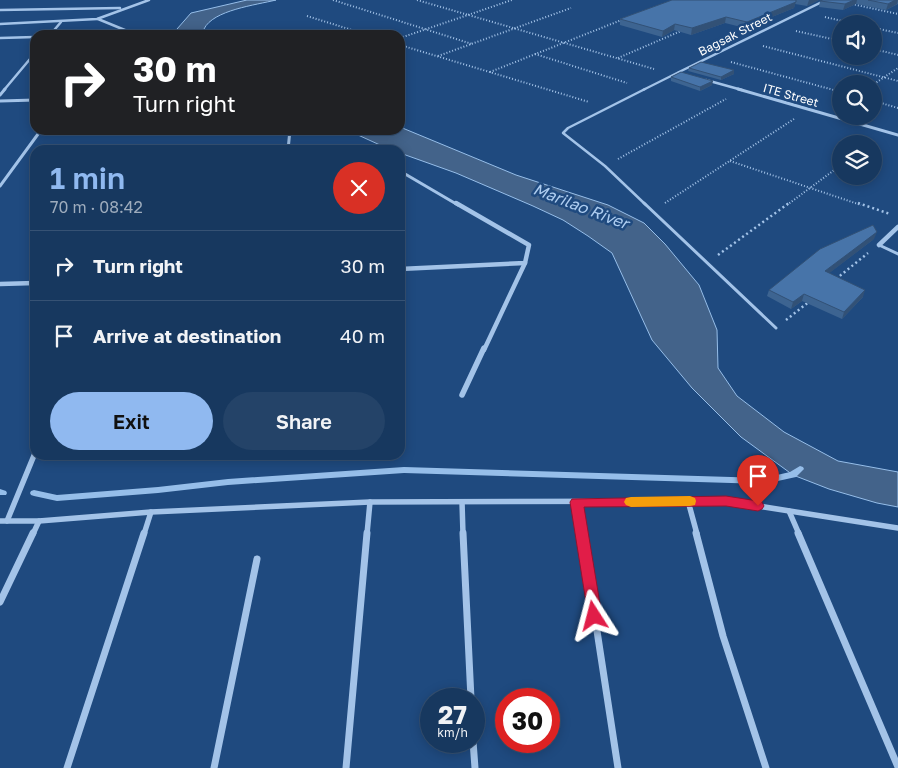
<!DOCTYPE html>
<html lang="en">
<head>
<meta charset="utf-8">
<style>
  body { margin:0; font-family:"Golos Text",sans-serif; background:#244368; color:#f1f3f6; height:100vh; display:flex; flex-direction:column; font-size:19px; white-space:nowrap }
  * { box-sizing:border-box; margin:0 }
  p { font-size:16px; color:#9eacbd }
  .icon { flex:none; width:28px; height:28px; fill:none; stroke:currentColor; stroke-width:2; stroke-linecap:round; stroke-linejoin:round }
  .map { position:relative; flex:1; overflow:hidden }
  .sheet { position:absolute; left:30px; top:145px; width:375px; height:315px; display:flex; flex-direction:column; background:#17385f; border-radius:15px; box-shadow:0 2px 12px #0003,0 0 0 1px #365274 }
  .sheet>* { flex:none }
  .guide { position:absolute; left:30px; top:30px; width:375px; height:105px; border-radius:15px; box-shadow:0 2px 12px #0003,0 0 0 1px #365274; background:#202124; color:#fff; overflow:hidden }
  .buttons { position:absolute; left:832px; top:15px; display:grid; gap:10px }
  .buttons a { display:grid; place-items:center; width:50px; height:50px; border-radius:50%; background:#17385f; box-shadow:0 2px 12px #0003,0 0 0 1px #365274; font-size:25px }
  .speed { position:absolute; left:420px; top:688px; display:flex; gap:10px; font-size:25px; font-weight:700; text-align:center }
  .speed>* { display:grid; place-content:center; width:65px; height:65px; border-radius:50%; background:#17385f; box-shadow:0 2px 12px #0003,0 0 0 1px #365274; line-height:1 }
  .speed small { font-size:12px; font-weight:400 }
  .speed .limit { border:8px solid #d22; background:#fff; color:#111 }
  .pin { position:absolute; display:grid; place-items:center; width:42px; height:42px; color:#fff; margin:-51px -21px; border-radius:50% 50% 50% 0; rotate:-45deg; box-shadow:0 0 5px #0007 }
  .pin .icon { rotate:45deg }
  .me { position:absolute; width:55px; margin:-28px; rotate:351deg; stroke-linejoin:round; filter:drop-shadow(0 0 4px #0008) }
  .turn { display:flex; align-items:center; gap:18px; height:105px; padding:0 20px; font-size:22px }
  .turn .icon { width:65px; height:65px; stroke-width:2.5 }
  .turn b { display:block; font-size:35px; line-height:42px }
  .round { display:grid; place-items:center; flex:none; width:52px; height:52px; border-radius:26px; background:#244368 }
  .headline { display:flex; align-items:center; justify-content:space-between; height:85px; padding:0 20px }
  h1 { font-size:30px; font-weight:600; line-height:38px; color:#90b9f0 }
  .primary-button { display:flex; gap:10px; margin-top:auto; padding:10px 20px }
  .primary-button a { flex:1; height:58px; border-radius:30px; background:#90b9f0; color:#111; font-size:20px; font-weight:600; line-height:58px; text-align:center }
  .primary-button a+a { background:#244368; color:#f1f3f6 }
  ul { padding:0; list-style:none }
  li { display:flex; align-items:center; gap:15px; height:70px; padding:0 20px; border-top:1px solid #365274 }
  li div { flex:1 }
  li b { display:block; font-size:19px }
  li em { font-style:normal }
  .map>svg:first-child { display:block }
  .water { fill:#43638a; stroke:#96bee9 }
  .lines { fill:none; stroke-linecap:round; stroke-linejoin:round }
  .stream { fill:#96bee9; fill-rule:evenodd }
  .path-far1 { stroke:#a3c3e8; stroke-width:2; stroke-dasharray:1 2; stroke-linecap:butt }
  .path { stroke:#a3c3e8; stroke-width:2.5; stroke-dasharray:2 3; stroke-linecap:butt }
  .service-far3 { stroke:#a3c3e8; stroke-width:2 }
  .service-far2 { stroke:#a3c3e8; stroke-width:2.5 }
  .service-far1 { stroke:#a3c3e8; stroke-width:3 }
  .service { stroke:#a3c3e8; stroke-width:4 }
  .minor-far4 { stroke:#a3c3e8; stroke-width:2.5 }
  .minor-far3 { stroke:#a3c3e8; stroke-width:3 }
  .minor-far2 { stroke:#a3c3e8; stroke-width:4.5 }
  .minor-far1 { stroke:#a3c3e8; stroke-width:5.5 }
  .minor { stroke:#a3c3e8; stroke-width:7 }
  .wall { fill:#3d6491 }
  .shaded-wall { fill:#325176 }
  .building { fill:#4774a9; stroke:#325176 }
  .route { fill:#e11d48; stroke:#92132f }
  .slow { fill:#f59e0b }
  .labels { text-anchor:middle; dominant-baseline:central; stroke-width:5; stroke-linejoin:round; paint-order:stroke }
  .far-street-label { font-size:12px; fill:#fff; stroke:#1f4a7f }
  .water-label { font-size:16px; font-style:italic; fill:#aecdf0; stroke:#1f4a7f }
</style>
</head>
<body>
<div class="map">
<svg width="898" height="768" viewBox="0 0 898 768">
  <rect width="100%" height="100%" fill="#1f4a7f"/>
  <g class="water">
    <path d="M247,0H276C256,5 213,10 204,29L206,35H179L177,29L191,13Z"/>
    <polygon points="400,127 516,175 608,205 644,223 665,244 699,285 717,330 718,368 737,396 784,432 838,461 898,472 898,507 877,503 829,489 793,475 741,437 692,388 652,340 612,253 588,236 563,220 533,206 456,173 400,153 400,150 391,150 347,130 400,130"/>
  </g>
  <g class="lines">
    <g class="stream">
      <polygon points="800,466 803,467 804,469 796,477 764,484 404,473 228,485 158,493 57,501 34,496 31,495 30,493 31,491 34,490 57,495 158,487 228,479 404,467 764,478 790,472"/>
      <polygon points="0,489 6,491 7,493 6,495 0,495"/>
    </g>
    <g class="path-far1">
      <polyline points="333,0 472,44"/>
      <polyline points="417,0 654,69"/>
      <polyline points="852,4 898,14"/>
      <polyline points="307,16 368,35"/>
      <polyline points="825,17 855,24"/>
      <polyline points="874,28 898,33"/>
      <polyline points="796,31 841,41"/>
      <polyline points="400,38 512,0"/>
      <polyline points="400,45 589,102"/>
      <polyline points="763,46 898,81"/>
      <polyline points="874,49 898,55"/>
      <polyline points="535,54 627,83"/>
      <polyline points="438,56 571,8"/>
      <polyline points="618,58 681,31"/>
      <polyline points="731,62 841,92"/>
      <polyline points="490,72 624,19"/>
      <polyline points="874,84 898,68"/>
      <polyline points="874,101 898,108"/>
      <polyline points="618,159 726,99"/>
      <polyline points="730,161 861,205"/>
      <polyline points="665,203 794,119"/>
      <polyline points="787,205 841,165"/>
    </g>
    <g class="path">
      <polyline points="858,203 890,214"/>
      <polyline points="718,255 789,203"/>
      <polyline points="836,279 868,253"/>
      <polyline points="786,320 810,301"/>
    </g>
    <polyline class="service-far3" points="643,90 679,72"/>
    <polyline class="service-far2" points="645,89 568,128 563,133 605,166 646,205"/>
    <g class="service-far1">
      <polyline points="644,203 776,328"/>
      <polyline points="879,245 898,254"/>
    </g>
    <polyline class="service" points="128,458 129,455"/>
    <g class="minor-far4">
      <polyline points="0,10 120,8"/>
      <polyline points="98,19 137,35"/>
      <polyline points="0,24 97,19 149,0"/>
      <polyline points="50,35 61,22"/>
      <polyline points="0,38 35,37"/>
      <polyline points="679,72 826,0"/>
      <polyline points="706,80 742,90"/>
      <polyline points="4,90 35,53"/>
    </g>
    <g class="minor-far3">
      <polyline points="738,89 898,135"/>
      <polyline points="0,95 5,89"/>
      <polyline points="0,101 35,100"/>
      <polyline points="288,150 290,130"/>
      <polyline points="400,171 458,205"/>
      <polyline points="0,186 41,130"/>
    </g>
    <g class="minor-far2">
      <polyline points="879,245 898,227"/>
      <polyline points="400,269 525,263 529,245 456,203"/>
      <polyline points="0,284 35,283"/>
      <polyline points="484,350 525,263"/>
    </g>
    <g class="minor-far1">
      <polyline points="462,395 484,348"/>
      <polyline points="688,501 697,534"/>
      <polyline points="462,502 463,534"/>
      <polyline points="577,502 582,534"/>
      <polyline points="789,511 799,534"/>
      <polyline points="0,521 39,521 151,512 370,502 726,501 898,528"/>
      <polyline points="7,521 35,453"/>
      <polyline points="33,534 39,521"/>
      <polyline points="144,534 151,512"/>
      <polyline points="367,534 370,502"/>
    </g>
    <g class="minor">
      <polyline points="463,533 471,699"/>
      <polyline points="582,533 618,768"/>
      <polyline points="696,533 723,636 766,768"/>
      <polyline points="798,533 898,767"/>
      <polyline points="0,602 33,533"/>
      <polyline points="473,741 475,768"/>
      <polyline points="67,768 144,533"/>
      <polyline points="214,768 257,559"/>
      <polyline points="346,768 367,533"/>
    </g>
  </g>
  <g class="wall">
    <polygon points="672,0 819,0 807,6 795,4 794,8 745,28 725,23 691,35 674,30 662,37 620,25 620,19"/>
    <polygon points="823,0 898,0 898,4 886,10 856,4 843,10 819,7 820,1"/>
    <polygon points="689,68 734,70 734,74 721,80 688,71"/>
    <polygon points="671,77 712,85 700,91 671,81"/>
    <polygon points="874,239 829,273 863,297 842,319 802,301 791,309 767,296 769,290"/>
  </g>
  <g class="shaded-wall">
    <polygon points="809,0 819,0 807,6"/>
    <polygon points="854,0 857,0 856,4 843,10 845,4"/>
    <polygon points="895,0 898,0 897,4 886,10 888,4"/>
    <polygon points="796,2 794,8 745,28 747,22"/>
    <polygon points="726,17 725,23 691,35 692,28"/>
    <polygon points="675,24 674,30 662,37 663,31"/>
    <polygon points="734,70 734,74 721,80 721,77"/>
    <polygon points="713,81 712,85 700,91 700,87"/>
    <polygon points="877,232 874,239 823,278 825,271"/>
    <polygon points="865,290 863,297 842,319 844,312"/>
    <polygon points="804,294 802,301 791,309 793,302"/>
  </g>
  <g class="building">
    <polygon points="672,0 796,0 796,2 747,22 726,17 692,28 675,24 663,31 620,19"/>
    <polygon points="823,0 854,0 845,4 820,1"/>
    <polygon points="868,0 895,0 888,4"/>
    <polygon points="701,62 734,70 721,77 689,68"/>
    <polygon points="681,72 713,81 700,87 671,77"/>
    <polygon points="873,225 877,232 825,271 865,290 844,312 804,294 793,302 769,290 820,249"/>
  </g>
  <polygon class="route" points="726,496 758,501 762,502 764,506 762,509 758,511 726,506 584,507 602,616 600,621 594,623 589,621 570,502 572,499"/>
  <polygon class="slow" points="690,496 695,498 696,501 695,505 690,506 631,507 626,505 624,502 626,498 631,497"/>
  <g class="labels">
    <g class="far-street-label">
      <text transform="translate(735 34) rotate(-27)">Bagsak Street</text>
      <text transform="translate(791 95) rotate(16)">ITE Street</text>
    </g>
    <g class="water-label">
      <text transform="translate(581 206) rotate(21)">Marilao River</text>
    </g>
  </g>
</svg>
<div class="buttons">
<a><svg class="icon" aria-label="sound" viewBox="0 0 24 24"><path d="M4 9h4l5-4v14l-5-4H4zM17 9q2 3 0 6"/></svg></a>
<a><svg class="icon" aria-label="search" viewBox="0 0 24 24"><circle cx="10" cy="10" r="6"/><path d="M15 15l6 6"/></svg></a>
<a><svg class="icon" aria-label="layers" viewBox="0 0 24 24"><path d="M12 4l9 5-9 5-9-5zM3 14l9 5 9-5"/></svg></a>
</div>
<div class="speed"><div>27<small>km/h</small></div><div class="limit">30</div></div>
<div class="pin" style="left:758px;top:506px;background:#d93025"><svg class="icon" aria-label="arrive" viewBox="0 0 24 24"><path d="M6 21V4h12l-3 4 3 4H6"/></svg></div>
<svg class="me" style="left:594px;top:616px" viewBox="-20 -20 40 40"><path d="M0-17L14 15 0 8-14 15z" fill="#e11d48" stroke="#fff" stroke-width="4"/></svg>
<div class="guide">
<div class="turn"><svg class="icon" aria-label="right" viewBox="0 0 24 24"><path d="M7 20v-9h11M14 6l5 5-5 5"/></svg><div><b>30 m</b>Turn right</div></div>
</div>
<section class="sheet">
<div class="headline"><div><h1>1 min</h1><p>70 m · 08:42</p></div><a class="round" style="background:#d93025;color:#fff"><svg class="icon" aria-label="close" viewBox="0 0 24 24"><path d="M6 6l12 12M18 6L6 18"/></svg></a></div>
<ul>
<li><svg class="icon" aria-label="right" viewBox="0 0 24 24"><path d="M7 20v-9h11M14 6l5 5-5 5"/></svg><div><b>Turn right</b></div><em>30 m</em></li>
<li><svg class="icon" aria-label="arrive" viewBox="0 0 24 24"><path d="M6 21V4h12l-3 4 3 4H6"/></svg><div><b>Arrive at destination</b></div><em>40 m</em></li>
</ul>
<div class="primary-button"><a>Exit</a><a>Share</a></div>
</section>
</div>
</body>
</html>
